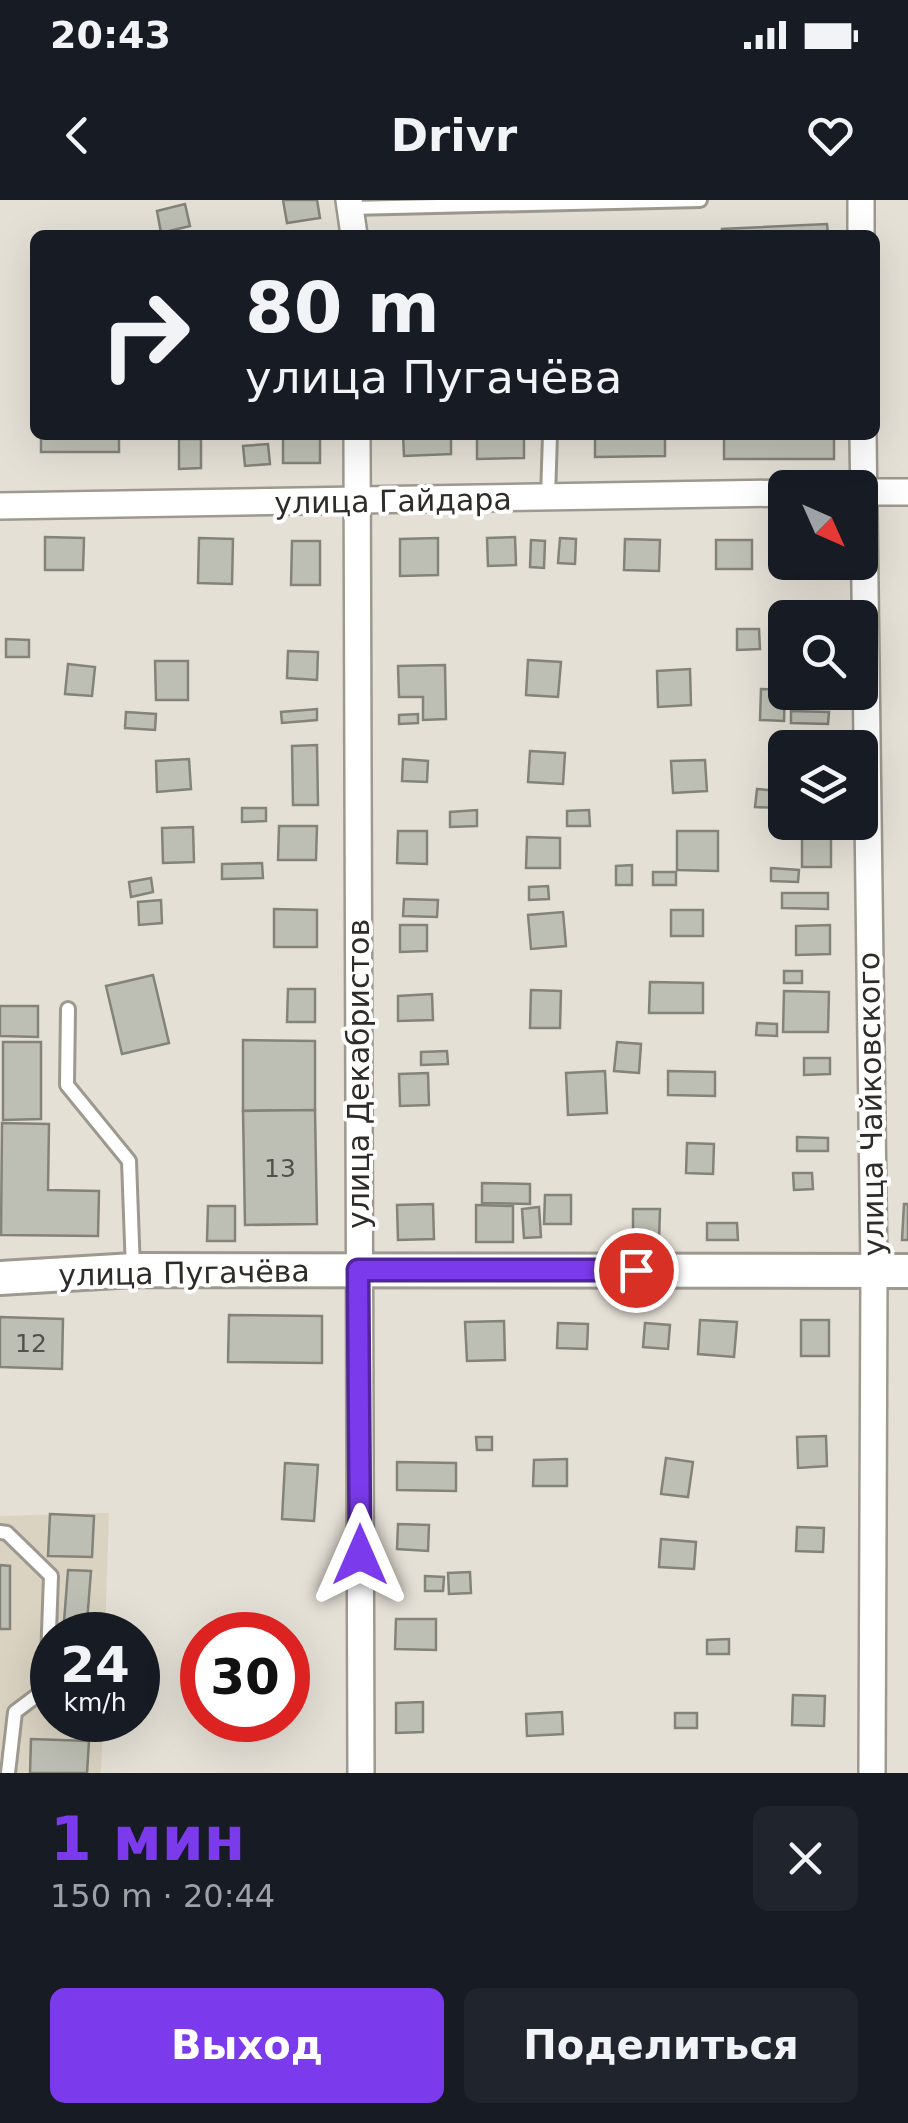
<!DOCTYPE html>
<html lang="ru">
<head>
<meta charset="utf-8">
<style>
  body { margin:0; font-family:"DejaVu Sans",sans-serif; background:#20242c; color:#f1f3f6; height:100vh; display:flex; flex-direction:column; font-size:38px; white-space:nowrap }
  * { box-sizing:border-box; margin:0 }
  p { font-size:32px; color:#9ea1a6 }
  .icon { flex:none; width:55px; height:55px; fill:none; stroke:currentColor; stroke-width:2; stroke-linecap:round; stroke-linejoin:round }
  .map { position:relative; height:1573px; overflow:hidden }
  .panel { display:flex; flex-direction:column; background:#171b24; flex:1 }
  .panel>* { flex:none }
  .banner { position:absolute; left:30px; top:30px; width:850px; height:210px; border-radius:15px; box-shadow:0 10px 40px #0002; background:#171b24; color:#f1f3f6; overflow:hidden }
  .needle { width:65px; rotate:135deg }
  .tools { position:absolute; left:768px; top:270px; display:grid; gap:20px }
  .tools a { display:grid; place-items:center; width:110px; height:110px; border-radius:15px; background:#171b24; box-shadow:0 10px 40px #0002; font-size:50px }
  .speed { position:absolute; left:30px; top:1412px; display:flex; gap:20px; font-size:50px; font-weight:700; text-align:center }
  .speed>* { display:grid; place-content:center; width:130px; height:130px; border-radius:50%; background:#171b24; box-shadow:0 10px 40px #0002; line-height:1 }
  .speed small { font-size:25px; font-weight:400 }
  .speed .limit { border:15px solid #d22; background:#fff; color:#111 }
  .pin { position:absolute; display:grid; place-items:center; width:85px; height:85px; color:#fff; margin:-42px; border:5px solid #fff; border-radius:50%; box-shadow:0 2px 10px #0007 }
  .me { position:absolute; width:110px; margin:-55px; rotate:0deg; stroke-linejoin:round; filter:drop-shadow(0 0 8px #0008) }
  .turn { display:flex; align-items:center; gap:35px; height:210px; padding:0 50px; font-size:45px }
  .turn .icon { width:130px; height:130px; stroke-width:2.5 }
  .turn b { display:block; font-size:70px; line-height:85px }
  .round { display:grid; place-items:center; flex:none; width:105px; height:105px; border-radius:15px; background:#20242c }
  .overview { display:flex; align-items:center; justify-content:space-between; height:170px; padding:0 50px }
  h1 { font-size:60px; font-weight:700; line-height:75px; color:#7c3aed }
  .cta { display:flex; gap:20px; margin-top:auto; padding:20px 50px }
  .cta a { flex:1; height:115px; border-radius:15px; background:#7c3aed; color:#fff; font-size:40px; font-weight:700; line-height:115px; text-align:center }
  .cta a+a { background:#20242c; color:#f1f3f6 }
  .status { display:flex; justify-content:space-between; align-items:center; height:70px; padding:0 50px; background:#171b24; direction:ltr }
  .status svg { height:28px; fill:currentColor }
  header { display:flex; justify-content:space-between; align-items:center; height:130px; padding:0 50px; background:#171b24; font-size:45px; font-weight:700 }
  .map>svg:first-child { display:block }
  .built { fill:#dad3c2 }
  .building { fill:#bebfb4; stroke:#83837a; stroke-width:2.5 }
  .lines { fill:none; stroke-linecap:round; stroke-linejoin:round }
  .service-casing { stroke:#9d998f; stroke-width:18 }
  .minor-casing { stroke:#9d998f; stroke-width:30 }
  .tertiary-casing { stroke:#9d998f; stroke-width:38 }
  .service { stroke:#fff; stroke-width:12 }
  .minor { stroke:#fff; stroke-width:25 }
  .tertiary { stroke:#fff; stroke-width:32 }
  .route-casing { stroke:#51269a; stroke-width:25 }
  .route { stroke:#7c3aed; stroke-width:18 }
  .labels { text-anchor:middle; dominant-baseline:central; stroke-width:8; stroke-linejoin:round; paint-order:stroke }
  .number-label { font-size:25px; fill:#52514c }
  .street-label { font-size:30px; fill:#2e2c29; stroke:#fff }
</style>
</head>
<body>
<div class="status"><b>20:43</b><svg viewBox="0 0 49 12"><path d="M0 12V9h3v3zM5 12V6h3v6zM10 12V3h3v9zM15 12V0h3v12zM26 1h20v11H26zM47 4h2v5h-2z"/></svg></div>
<header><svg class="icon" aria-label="back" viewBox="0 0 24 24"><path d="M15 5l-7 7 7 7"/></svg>Drivr<svg class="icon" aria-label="heart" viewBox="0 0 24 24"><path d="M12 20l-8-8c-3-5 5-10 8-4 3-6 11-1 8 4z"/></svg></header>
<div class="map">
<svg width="908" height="1573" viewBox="0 0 908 1573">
  <rect width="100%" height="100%" fill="#e5e0d6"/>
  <polygon class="built" points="109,1313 105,1435 52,1435 52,1520 103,1520 101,1573 0,1573 0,1316"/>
  <g class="building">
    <polygon points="283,0 317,0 320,18 287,23"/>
    <polygon points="185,4 190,26 161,33 157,11"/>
    <polygon points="827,24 828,35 722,35 722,29"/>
    <rect x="41" y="235" width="78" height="17"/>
    <rect x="283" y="235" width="37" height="28"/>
    <polygon points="403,235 451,235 451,254 404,256"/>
    <polygon points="477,235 524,235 524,258 477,259"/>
    <polygon points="595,235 665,235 665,256 595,257"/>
    <rect x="724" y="235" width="110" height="24"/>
    <polygon points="179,239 201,239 201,268 179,269"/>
    <polygon points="268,244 270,264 245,266 243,246"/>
    <polygon points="45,337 84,338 83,370 45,370"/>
    <polygon points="515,337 516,365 488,366 487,338"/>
    <polygon points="199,338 233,339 232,384 198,383"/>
    <polygon points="438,338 438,375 400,376 400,339"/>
    <polygon points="560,338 576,339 575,364 558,363"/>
    <polygon points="625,339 660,340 659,371 624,370"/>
    <polygon points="531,340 545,341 544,368 530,367"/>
    <rect x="716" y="340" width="36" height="29"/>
    <polygon points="292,341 320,341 320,385 291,385"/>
    <polygon points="793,362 834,362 834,373 793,372"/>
    <polygon points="737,429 759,429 760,449 737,450"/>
    <polygon points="6,439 29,440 29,457 6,457"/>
    <polygon points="288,451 318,452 317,480 287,478"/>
    <polygon points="528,460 561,462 558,497 526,495"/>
    <polygon points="155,461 188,461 188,500 156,500"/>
    <polygon points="68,464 95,467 92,496 65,494"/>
    <polygon points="445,465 446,519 423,520 423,497 399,497 398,466"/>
    <polygon points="690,469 691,505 658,507 657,471"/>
    <polygon points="761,489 785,490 784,521 760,520"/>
    <polygon points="317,509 317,520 282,523 281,512"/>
    <polygon points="791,511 829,512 828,524 791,523"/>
    <polygon points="126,512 156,514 155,530 125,528"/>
    <polygon points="418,514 418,523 399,524 399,515"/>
    <polygon points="317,545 318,605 293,605 292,546"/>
    <polygon points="530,551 565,553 563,584 528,582"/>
    <polygon points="189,559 191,589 157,592 156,561"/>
    <polygon points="403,559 428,561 427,582 402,581"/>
    <polygon points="705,560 707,591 673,593 671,561"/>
    <polygon points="757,589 780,591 779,608 755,607"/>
    <polygon points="242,608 266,608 266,621 242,622"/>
    <polygon points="477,610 477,626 450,627 450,612"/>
    <polygon points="589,610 590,626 567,626 567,611"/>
    <polygon points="279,626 317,626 316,660 278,660"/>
    <polygon points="193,627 194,662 163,663 162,628"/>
    <polygon points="398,631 427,631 427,664 397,663"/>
    <polygon points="677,631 718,631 718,671 677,670"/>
    <rect x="802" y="634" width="29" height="33"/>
    <polygon points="527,637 560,638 560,668 526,668"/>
    <polygon points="262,663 263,678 222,679 222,664"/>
    <polygon points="632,665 632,685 616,685 616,666"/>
    <polygon points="771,668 799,670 798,682 771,681"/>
    <rect x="653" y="672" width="23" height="13"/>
    <polygon points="151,678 153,692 131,697 129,682"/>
    <polygon points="548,686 549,699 529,700 529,687"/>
    <polygon points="782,693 828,693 828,709 782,708"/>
    <polygon points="404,699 438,700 437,717 403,716"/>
    <polygon points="161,700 162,723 139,725 138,702"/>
    <polygon points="274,709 317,710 317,747 274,747"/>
    <rect x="671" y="710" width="32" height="26"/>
    <polygon points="563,712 566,746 531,749 528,715"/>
    <polygon points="400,725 427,725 427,751 400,752"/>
    <polygon points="830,725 830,754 796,755 796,726"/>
    <rect x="784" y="771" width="18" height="12"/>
    <polygon points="153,775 169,843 122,854 106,786"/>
    <polygon points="650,782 703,783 703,813 649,813"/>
    <polygon points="288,789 315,789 315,822 287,822"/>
    <polygon points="531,790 561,791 560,828 530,828"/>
    <polygon points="784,791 829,792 828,832 783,832"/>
    <polygon points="432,794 433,820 398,821 398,796"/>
    <polygon points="0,806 38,806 38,837 0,836"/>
    <polygon points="757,823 777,824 777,836 756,835"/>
    <polygon points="243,840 315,841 315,910 243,911"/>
    <polygon points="3,842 41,842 41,919 3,920"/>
    <polygon points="617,842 641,844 639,873 614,871"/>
    <polygon points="447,851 448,864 421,865 421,852"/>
    <polygon points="804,858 830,858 830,874 804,875"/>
    <polygon points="605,871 607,913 568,915 566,873"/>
    <polygon points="668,871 715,872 715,896 668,895"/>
    <polygon points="428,873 429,905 400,906 399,874"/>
    <polygon points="315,910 317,1024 245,1025 243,911"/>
    <polygon points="2,923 49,924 48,990 99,991 98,1036 1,1035"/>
    <polygon points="797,937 828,938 828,951 797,951"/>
    <polygon points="687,943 714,944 713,974 686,973"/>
    <polygon points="793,973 812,973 813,989 794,990"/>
    <polygon points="482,983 530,984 530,1004 482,1003"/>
    <polygon points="545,995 571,995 571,1024 544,1024"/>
    <polygon points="433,1004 434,1039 398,1040 397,1005"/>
    <polygon points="904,1004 908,1004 908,1040 902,1040"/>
    <polygon points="476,1005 513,1006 513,1042 476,1042"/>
    <polygon points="208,1006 235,1006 235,1041 207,1041"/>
    <polygon points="539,1007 541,1037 524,1038 522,1009"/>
    <polygon points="633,1009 660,1009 659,1041 633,1041"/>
    <polygon points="707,1023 737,1023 738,1040 707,1040"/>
    <polygon points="229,1115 322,1116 322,1163 228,1162"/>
    <polygon points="0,1117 63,1119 62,1169 0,1167"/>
    <polygon points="700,1120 737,1122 734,1157 698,1154"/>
    <rect x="801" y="1120" width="28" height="36"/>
    <polygon points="504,1121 505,1160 467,1161 465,1122"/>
    <polygon points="558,1123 588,1124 587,1149 557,1148"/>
    <polygon points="645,1123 670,1125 668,1149 643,1147"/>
    <polygon points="826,1236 827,1266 798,1268 797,1237"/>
    <polygon points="476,1237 492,1237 492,1250 477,1250"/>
    <polygon points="666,1258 693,1262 688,1297 661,1294"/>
    <polygon points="567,1259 567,1286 533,1286 534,1260"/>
    <polygon points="397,1262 456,1263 456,1291 397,1290"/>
    <polygon points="285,1263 318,1265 314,1321 282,1319"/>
    <polygon points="50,1314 94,1316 92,1357 48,1356"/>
    <polygon points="398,1324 429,1325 428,1351 397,1349"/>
    <polygon points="797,1327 824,1328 823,1352 796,1351"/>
    <polygon points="661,1339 696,1342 694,1369 659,1367"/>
    <polygon points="0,1365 10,1366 10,1429 0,1429"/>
    <polygon points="68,1370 91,1371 86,1435 63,1435"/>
    <polygon points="470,1372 471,1393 449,1394 448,1373"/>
    <polygon points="425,1376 444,1377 443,1391 425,1391"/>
    <polygon points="396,1419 436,1419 436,1450 395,1449"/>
    <polygon points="729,1439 729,1454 707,1454 707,1440"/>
    <polygon points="793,1495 825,1496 824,1526 792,1525"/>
    <polygon points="423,1502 423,1532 396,1533 396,1503"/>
    <polygon points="562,1512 563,1534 527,1536 526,1514"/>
    <rect x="675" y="1513" width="22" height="15"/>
    <polygon points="61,1520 87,1520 86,1532 61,1531"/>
    <polygon points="31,1539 89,1541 87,1573 30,1573"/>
  </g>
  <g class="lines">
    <defs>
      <g id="service">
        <polyline points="350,8 700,0"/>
        <polyline points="548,297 550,235"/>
        <polyline points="68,809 67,885 129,961 133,1070"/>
        <polyline points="0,1332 7,1333 51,1376 47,1488 15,1512 8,1573"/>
      </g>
      <g id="minor">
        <polyline points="349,0 354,35"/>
        <polyline points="861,0 861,35"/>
        <polyline points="357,235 361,1573"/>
        <polyline points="863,235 874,1071 872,1573"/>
        <polyline points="860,292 908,292"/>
        <polyline points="0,306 785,293"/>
      </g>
      <polyline id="tertiary" points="0,1078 134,1070 908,1071"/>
    </defs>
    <use href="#service" class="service-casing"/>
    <use href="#minor" class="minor-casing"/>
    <use href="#tertiary" class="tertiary-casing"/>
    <use href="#service" class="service"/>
    <use href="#minor" class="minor"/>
    <use href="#tertiary" class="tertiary"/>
  </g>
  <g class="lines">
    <defs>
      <polyline id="route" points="360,1355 358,1070 636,1070"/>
    </defs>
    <use href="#route" class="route-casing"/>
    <use href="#route" class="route"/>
  </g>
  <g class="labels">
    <g class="number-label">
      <text x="280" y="968">13</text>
      <text x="31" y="1143">12</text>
    </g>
    <g class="street-label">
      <text transform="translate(393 301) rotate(-1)">улица Гайдара</text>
      <text transform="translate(358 874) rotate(-90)">улица Декабристов</text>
      <text transform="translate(871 904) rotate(-91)">улица Чайковского</text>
      <text transform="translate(184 1073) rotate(-1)">улица Пугачёва</text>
    </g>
  </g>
</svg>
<div class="tools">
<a><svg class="needle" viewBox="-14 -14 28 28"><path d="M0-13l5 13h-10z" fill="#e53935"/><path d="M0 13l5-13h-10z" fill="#9ea1a6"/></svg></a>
<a><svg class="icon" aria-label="search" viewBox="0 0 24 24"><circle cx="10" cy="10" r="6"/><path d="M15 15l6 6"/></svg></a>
<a><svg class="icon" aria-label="layers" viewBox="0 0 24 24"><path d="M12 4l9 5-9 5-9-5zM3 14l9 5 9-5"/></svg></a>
</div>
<div class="speed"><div>24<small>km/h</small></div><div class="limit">30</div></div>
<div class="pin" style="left:636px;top:1070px;background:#d93025"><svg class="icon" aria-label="arrive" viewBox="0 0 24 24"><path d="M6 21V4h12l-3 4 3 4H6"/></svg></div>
<svg class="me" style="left:360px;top:1355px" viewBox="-20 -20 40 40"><path d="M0-17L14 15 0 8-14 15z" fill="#7c3aed" stroke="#fff" stroke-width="4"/></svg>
<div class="banner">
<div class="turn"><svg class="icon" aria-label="right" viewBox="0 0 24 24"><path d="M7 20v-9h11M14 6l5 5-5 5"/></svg><div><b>80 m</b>улица Пугачёва</div></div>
</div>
</div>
<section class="panel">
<div class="overview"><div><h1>1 мин</h1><p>150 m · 20:44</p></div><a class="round"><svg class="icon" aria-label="close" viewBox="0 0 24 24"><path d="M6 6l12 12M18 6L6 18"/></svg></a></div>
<div class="cta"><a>Выход</a><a>Поделиться</a></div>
</section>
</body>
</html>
